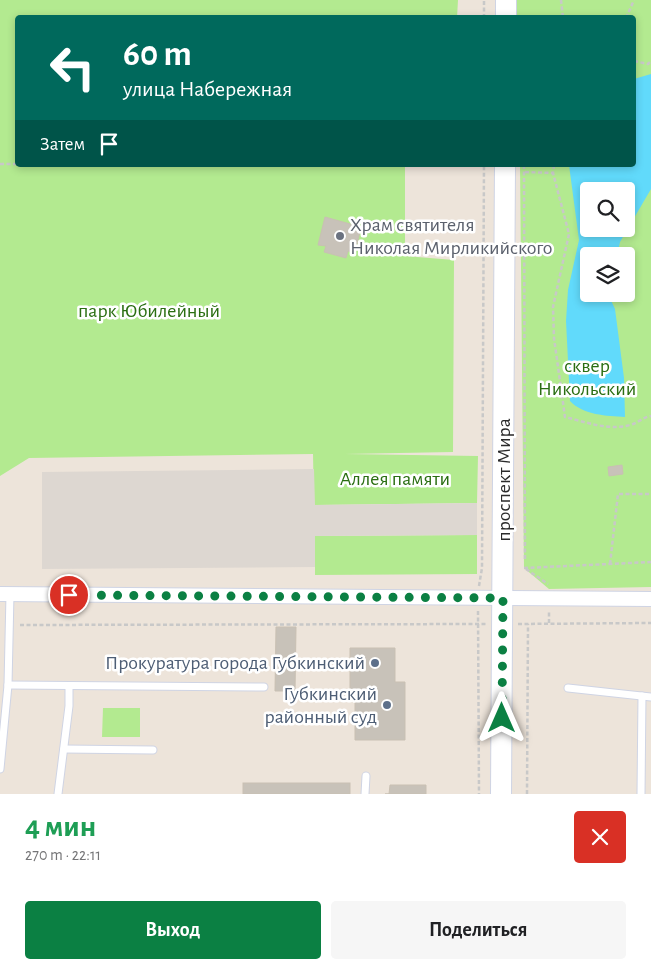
<!DOCTYPE html>
<html lang="ru">
<head>
<meta charset="utf-8">
<style>
  body { margin:0; font-family:"Alegreya Sans",sans-serif; background:#f6f6f6; color:#202124; height:100vh; display:flex; flex-direction:column; font-size:19px; white-space:nowrap }
  * { box-sizing:border-box; margin:0 }
  p { font-size:16px; color:#757577 }
  .icon { flex:none; width:28px; height:28px; fill:none; stroke:currentColor; stroke-width:2; stroke-linecap:round; stroke-linejoin:round }
  .map { position:relative; height:794px; overflow:hidden }
  .side { display:flex; flex-direction:column; background:#fff; flex:1 }
  .side>* { flex:none }
  .hud { position:absolute; left:15px; top:15px; width:621px; height:152px; border-radius:5px; box-shadow:0 2px 8px #0003; background:#00695c; color:#fff; overflow:hidden }
  .buttons { position:absolute; left:580px; top:182px; display:grid; gap:10px }
  .buttons a { display:grid; place-items:center; width:55px; height:55px; border-radius:5px; background:#fff; box-shadow:0 2px 8px #0003; font-size:25px }
  .pin { position:absolute; display:grid; place-items:center; width:42px; height:42px; color:#fff; margin:-21px; border:2px solid #fff; border-radius:50%; box-shadow:0 1px 5px #0007 }
  .me { position:absolute; width:55px; margin:-28px; rotate:0deg; stroke-linejoin:round; filter:drop-shadow(0 0 4px #0008) }
  .turn { display:flex; align-items:center; gap:18px; height:105px; padding:0 25px; font-size:22px }
  .turn .icon { width:65px; height:65px; stroke-width:2.5 }
  .turn b { display:block; font-size:35px; line-height:42px }
  .then { display:flex; align-items:center; height:48px; padding:0 25px; background:#0003; gap:10px; font-size:19px }
  .round { display:grid; place-items:center; flex:none; width:52px; height:52px; border-radius:5px; background:#f6f6f6 }
  .summary { display:flex; align-items:center; justify-content:space-between; height:85px; padding:0 25px }
  h1 { font-size:30px; font-weight:700; line-height:38px; color:#1e9e55 }
  .cta { display:flex; gap:10px; margin-top:auto; padding:10px 25px }
  .cta a { flex:1; height:58px; border-radius:5px; background:#0b8043; color:#fff; font-size:20px; font-weight:700; line-height:58px; text-align:center }
  .cta a+a { background:#f6f6f6; color:#202124 }
  .map>svg:first-child { display:block }
  .green { fill:#b3ea90; fill-rule:evenodd }
  .plaza { fill:#ddd7d1 }
  .water { fill:#61dafb; fill-rule:evenodd }
  .building { fill:#c8c2b9; stroke:#c9c0b3 }
  .lines { fill:none; stroke-linecap:round; stroke-linejoin:round }
  .lane-casing { stroke:#cfd4e4; stroke-width:9 }
  .street-casing { stroke:#cfd4e4; stroke-width:16 }
  .secondary-casing { stroke:#cfd4e4; stroke-width:22 }
  .path { stroke:#c8c8c8; stroke-width:2.5; stroke-dasharray:4 2.5; stroke-linecap:butt }
  .lane { stroke:#fff; stroke-width:7 }
  .street { stroke:#fff; stroke-width:14 }
  .secondary { stroke:#fff; stroke-width:20 }
  .route { stroke:#0b8043; stroke-width:9; stroke-dasharray:0 16.2 }
  .worship-dot { fill:#6b7280; stroke:#fff; stroke-width:2 }
  .service-dot { fill:#5c6f8a; stroke:#fff; stroke-width:2 }
  .labels { text-anchor:middle; dominant-baseline:central; stroke-width:5; stroke-linejoin:round; paint-order:stroke }
  .worship-label { font-size:20px; fill:#5b616d; stroke:#fff; text-anchor:start }
  .park-label { font-size:20px; fill:#2a6e12; stroke:#fff }
  .street-label { font-size:20px; fill:#2a2a2a; stroke:#fff }
  .service-label { font-size:20px; fill:#4e5e75; stroke:#fff; text-anchor:end }
</style>
</head>
<body>
<div class="map">
<svg width="651" height="794" viewBox="0 0 651 794">
  <rect width="100%" height="100%" fill="#ede4da"/>
  <g class="green">
    <polygon points="0,0 458,0 457,18 18,18 18,165 405,165 405,256 454,260 453,452 345,454 478,456 477,503 314,505 313,454 29,458 0,476"/>
    <path d="M517,0H651V587L549,589L524,568L520,165H634V18L517,17ZM589,191H626V229H589ZM589,256H626V294H589Z"/>
    <polygon points="477,535 477,574 315,575 315,536"/>
    <polygon points="103,708 140,708 140,737 102,737"/>
  </g>
  <polygon class="plaza" points="314,469 315,505 477,503 477,535 315,536 315,567 42,569 42,472"/>
  <path class="water" d="M651,74V189L620,242L617,256H589V294H608L615,309L624,378L625,417C607,416 583,415 570,401L566,321L568,290L579,240L569,165H634V79ZM589,191H626V229H589Z"/>
  <g class="building">
    <polygon points="325,217 361,227 355,253 348,251 346,258 324,252 326,246 318,245"/>
    <polygon points="622,465 623,474 609,476 608,467"/>
    <polygon points="276,627 296,627 295,691 275,691"/>
    <polygon points="350,648 395,648 395,682 405,682 405,740 355,740 355,695 350,695"/>
    <rect x="243" y="783" width="107" height="11"/>
    <polygon points="390,785 426,785 426,794 385,794 389,794"/>
  </g>
  <g class="lines">
    <defs>
      <g id="lane">
        <polyline points="8,685 264,687"/>
        <polyline points="568,688 651,697"/>
        <polyline points="64,749 153,750"/>
        <polyline points="0,769 8,685 10,594"/>
        <polyline points="58,794 69,706 69,686"/>
        <polyline points="365,794 366,776"/>
        <polyline points="641,794 642,696"/>
      </g>
      <polyline id="street" points="0,594 651,599"/>
      <g id="secondary">
        <polyline points="506,18 506,0"/>
        <polyline points="501,794 505,165"/>
      </g>
    </defs>
    <use href="#lane" class="lane-casing"/>
    <use href="#street" class="street-casing"/>
    <use href="#secondary" class="secondary-casing"/>
    <g class="path">
      <polyline points="561,0 563,18"/>
      <polyline points="484,18 484,0"/>
      <polyline points="626,18 634,0"/>
      <polyline points="634,61 648,64 651,61"/>
      <polyline points="0,164 18,164"/>
      <polyline points="524,165 525,560"/>
      <path d="M554,165L553,173L569,234L553,307L554,338L565,417C586,422 608,431 630,425C638,423 643,417 651,416"/>
      <polyline points="525,172 553,173"/>
      <polyline points="610,564 618,494 651,494"/>
      <polyline points="524,568 651,562"/>
      <polyline points="526,569 548,584"/>
      <polyline points="479,586 482,568 484,165"/>
      <polyline points="478,611 479,794"/>
      <polyline points="549,623 549,611"/>
      <polyline points="518,624 651,623"/>
      <polyline points="20,625 487,624"/>
      <polyline points="527,794 528,624"/>
    </g>
    <use href="#lane" class="lane"/>
    <use href="#street" class="street"/>
    <use href="#secondary" class="secondary"/>
  </g>
  <g class="lines">
    <polyline class="route" points="69,595 503,598 502,718"/>
  </g>
  <circle class="worship-dot" cx="340" cy="236" r="5"/>
  <g class="service-dot">
    <circle cx="375" cy="663" r="5"/>
    <circle cx="387" cy="705" r="5"/>
  </g>
  <g class="labels">
    <g class="worship-label">
      <text x="350" y="225">Храм святителя<tspan x="350" dy="23">Николая Мирликийского</tspan></text>
    </g>
    <g class="park-label">
      <text x="149" y="311">парк Юбилейный</text>
      <text x="587" y="366">сквер<tspan x="587" dy="23">Никольский</tspan></text>
      <text x="395" y="479">Аллея памяти</text>
    </g>
    <g class="street-label">
      <text transform="translate(504 480) rotate(-90)">проспект Мира</text>
    </g>
    <g class="service-label">
      <text x="365" y="663">Прокуратура города Губкинский</text>
      <text x="377" y="694">Губкинский<tspan x="377" dy="23">районный суд</tspan></text>
    </g>
  </g>
</svg>
<div class="buttons">
<a><svg class="icon" aria-label="search" viewBox="0 0 24 24"><circle cx="10" cy="10" r="6"/><path d="M15 15l6 6"/></svg></a>
<a><svg class="icon" aria-label="layers" viewBox="0 0 24 24"><path d="M12 4l9 5-9 5-9-5zM3 14l9 5 9-5"/></svg></a>
</div>
<div class="pin" style="left:69px;top:595px;background:#d93025"><svg class="icon" aria-label="arrive" viewBox="0 0 24 24"><path d="M6 21V4h12l-3 4 3 4H6"/></svg></div>
<svg class="me" style="left:502px;top:718px" viewBox="-20 -20 40 40"><path d="M0-17L14 15 0 8-14 15z" fill="#0b8043" stroke="#fff" stroke-width="4"/></svg>
<div class="hud">
<div class="turn"><svg class="icon" aria-label="left" viewBox="0 0 24 24"><path d="M17 20v-9H6M10 6l-5 5 5 5"/></svg><div><b>60 m</b>улица Набережная</div></div>
<div class="then">Затем<svg class="icon" aria-label="arrive" viewBox="0 0 24 24"><path d="M6 21V4h12l-3 4 3 4H6"/></svg></div>
</div>
</div>
<section class="side">
<div class="summary"><div><h1>4 мин</h1><p>270 m · 22:11</p></div><a class="round" style="background:#d93025;color:#fff"><svg class="icon" aria-label="close" viewBox="0 0 24 24"><path d="M6 6l12 12M18 6L6 18"/></svg></a></div>
<div class="cta"><a>Выход</a><a>Поделиться</a></div>
</section>
</body>
</html>
